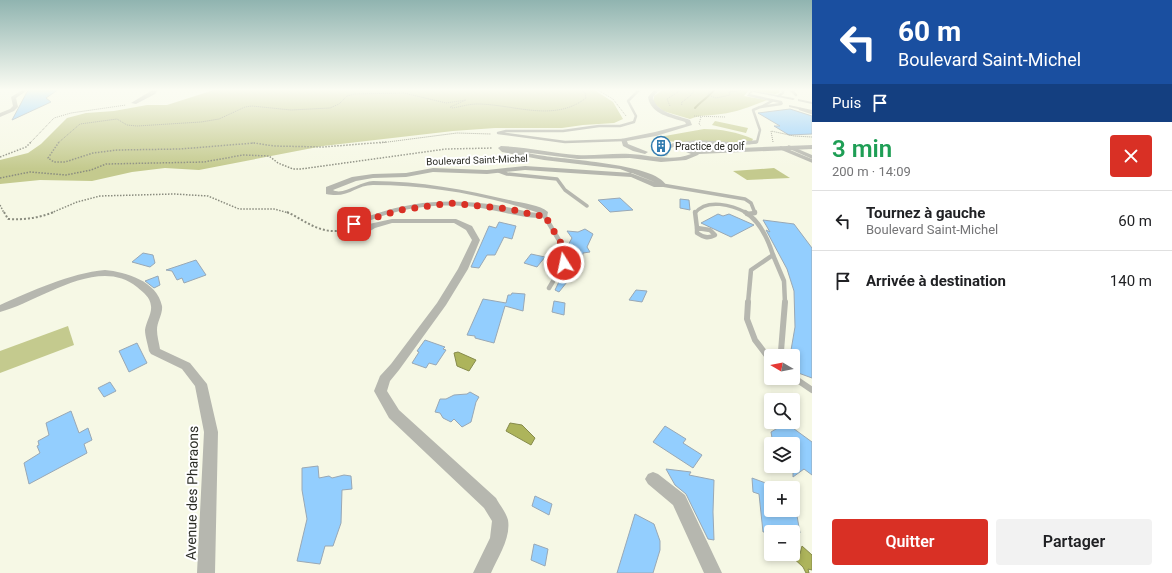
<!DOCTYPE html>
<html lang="fr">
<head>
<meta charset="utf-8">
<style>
  body { margin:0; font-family:Roboto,sans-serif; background:#f2f2f2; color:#202124; height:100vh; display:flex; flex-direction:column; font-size:15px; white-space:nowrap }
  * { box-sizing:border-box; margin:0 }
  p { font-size:13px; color:#757577 }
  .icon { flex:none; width:22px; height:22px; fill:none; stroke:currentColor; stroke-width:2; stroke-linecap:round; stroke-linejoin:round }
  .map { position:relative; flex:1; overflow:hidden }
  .sheet { display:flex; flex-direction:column; background:#fff; width:360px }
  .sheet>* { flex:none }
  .top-card { background:#1a4fa0; color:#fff; overflow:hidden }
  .needle { width:26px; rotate:280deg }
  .buttons { position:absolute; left:764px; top:349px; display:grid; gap:8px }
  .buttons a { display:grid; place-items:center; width:36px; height:36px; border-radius:4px; background:#fff; box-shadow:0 2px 6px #0003; font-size:20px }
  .pin { position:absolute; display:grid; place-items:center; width:34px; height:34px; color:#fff; margin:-17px; border-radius:8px; box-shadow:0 2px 6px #0006 }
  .me { position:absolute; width:44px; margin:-22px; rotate:350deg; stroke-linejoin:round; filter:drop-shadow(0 0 3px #0008) }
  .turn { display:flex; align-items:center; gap:14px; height:84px; padding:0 20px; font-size:18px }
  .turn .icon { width:52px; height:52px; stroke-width:2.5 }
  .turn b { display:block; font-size:28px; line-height:34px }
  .then { display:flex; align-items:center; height:38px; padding:0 20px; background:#0003; gap:8px; font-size:15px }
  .round { display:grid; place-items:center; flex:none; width:42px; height:42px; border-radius:4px; background:#f2f2f2 }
  .head { display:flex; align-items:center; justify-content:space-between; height:68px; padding:0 20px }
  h1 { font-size:24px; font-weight:600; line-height:30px; color:#1e9e55 }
  .button { display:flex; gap:8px; margin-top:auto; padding:8px 20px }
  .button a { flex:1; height:46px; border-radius:4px; background:#d93025; color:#fff; font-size:16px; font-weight:600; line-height:46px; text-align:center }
  .button a+a { background:#f2f2f2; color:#202124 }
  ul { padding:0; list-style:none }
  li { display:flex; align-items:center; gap:12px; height:60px; padding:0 20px; border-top:1px solid #e0e0e0 }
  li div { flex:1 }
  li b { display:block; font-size:15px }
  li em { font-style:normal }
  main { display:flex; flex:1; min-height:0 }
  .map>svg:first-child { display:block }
  .green { fill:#c4ca8e }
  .water { fill:#adb45b; stroke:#868b4b }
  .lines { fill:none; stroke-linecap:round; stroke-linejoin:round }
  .stream { stroke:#868b4b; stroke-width:2 }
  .building { fill:#93cefe; stroke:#99a8b5 }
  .path-far2 { stroke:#8a8c7f; stroke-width:1; stroke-dasharray:1 1; stroke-linecap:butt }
  .path-far1 { stroke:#8a8c7f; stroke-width:1.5; stroke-dasharray:1.5 1.5; stroke-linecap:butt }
  .path { stroke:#8a8c7f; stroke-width:2; stroke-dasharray:2 2; stroke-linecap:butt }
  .service-far3 { stroke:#b6b7af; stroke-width:2.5 }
  .service-far2 { stroke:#b6b7af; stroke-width:3.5 }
  .service-far1 { stroke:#b6b7af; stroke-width:4.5 }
  .service { stroke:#b6b7af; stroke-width:6 }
  .pedestrian { fill:#b6b7af; fill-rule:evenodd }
  .minor { fill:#b6b7af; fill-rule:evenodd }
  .route { stroke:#d93025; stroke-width:7; stroke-dasharray:0 12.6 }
  .labels { text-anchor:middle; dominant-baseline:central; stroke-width:4; stroke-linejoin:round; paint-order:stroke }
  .far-poi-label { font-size:10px; fill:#2b2c25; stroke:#fff; text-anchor:start }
  .far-street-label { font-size:10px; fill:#2b2c25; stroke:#fff }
  .near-street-label { font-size:14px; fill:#2b2c25; stroke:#fff }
</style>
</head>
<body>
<main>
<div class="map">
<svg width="812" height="573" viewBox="0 0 812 573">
  <rect width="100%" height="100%" fill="#f6f8e5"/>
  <g class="green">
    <polygon points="217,89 593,89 613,102 623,119 614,123 583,125 562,128 495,128 453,131 323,146 199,170 165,168 132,172 92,181 40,180 0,184 0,160 28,153 41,144 67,118 86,113 114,111 147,105 167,105"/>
    <path d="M664,89H780L779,93L775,94L749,90L744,96L767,100C752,106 737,112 721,114C709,116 702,114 690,119L663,111L654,103V96Z"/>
    <polygon points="715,121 748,128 746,133 712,125"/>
    <path d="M704,129C721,129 737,132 753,139L752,141L745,142H676L662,140L659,137Z"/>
    <polygon points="774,168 790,178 747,180 733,171"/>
    <polygon points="68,326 74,345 0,373 0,351"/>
  </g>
  <g class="water">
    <polygon points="458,352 476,360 469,371 457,366 454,353"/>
    <polygon points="510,423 522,425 535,438 531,445 506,431"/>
    <polygon points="802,546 812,555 812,570 808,569 809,573 806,573 803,567 789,554 800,554"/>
  </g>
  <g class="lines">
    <path class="stream" d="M695,108C701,101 709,97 715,89"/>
  </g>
  <g class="building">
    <polygon points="30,89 59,89 46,98 51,102 12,120 27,92"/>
    <polygon points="790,109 812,116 812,134 789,135 774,126 780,126 758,113"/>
    <polygon points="620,198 633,210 610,212 598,200"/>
    <polygon points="680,199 689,200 690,210 680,208"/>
    <polygon points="718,214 723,216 729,214 754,225 731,237 701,223"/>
    <polygon points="763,220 794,224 812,248 812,378 793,371 793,356 790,356 795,327 794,291 787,269 766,230 770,232"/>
    <polygon points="499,222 516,226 512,239 504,237 495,255 487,255 479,268 471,267 489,226 496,228"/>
    <polygon points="585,229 593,234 587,247 590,252 583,253 582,259 575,278 571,277 559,292 555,290 571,257 569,257 570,252 567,247 572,238 567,231 578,232"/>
    <polygon points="143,253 153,255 155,263 150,267 132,262"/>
    <polygon points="531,254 545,257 537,267 524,263"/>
    <polygon points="196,260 206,275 184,283 182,278 177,280 172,271 166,270"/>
    <polygon points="158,276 160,285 154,288 145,281"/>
    <polygon points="636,290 647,291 642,302 629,300"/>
    <polygon points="512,293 525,294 523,311 505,306 494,343 475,338 475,336 467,335 483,299 506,303 508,295 511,295"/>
    <polygon points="554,301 565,303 564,315 552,312"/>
    <polygon points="425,340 445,347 443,349 446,350 436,365 429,363 426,368 412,363 419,352 417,351"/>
    <polygon points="137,343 147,363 129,372 119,351"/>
    <polygon points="110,382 116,391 104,397 98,388"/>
    <polygon points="470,392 479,397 476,402 471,422 462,427 454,419 451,422 443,418 440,413 435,412 440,399 446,399 454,395 467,394"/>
    <polygon points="71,411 79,433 88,428 92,440 84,444 87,453 29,484 24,463 40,453 37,446 39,445 38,441 49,435 46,423"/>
    <polygon points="786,423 812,442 812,475 804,469 793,477 793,444 773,444 771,432"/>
    <polygon points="665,426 686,439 683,443 702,455 693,468 653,442"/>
    <polygon points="318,466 319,478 329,476 332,478 344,475 351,476 352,489 342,490 341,523 333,546 325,546 320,564 297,561 307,519 302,490 302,468"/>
    <polygon points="666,469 691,472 689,475 714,480 713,512 714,540 708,539 686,494 675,485"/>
    <polygon points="752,478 771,485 771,510 796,510 800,533 791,529 791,532 763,532 759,494 753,492"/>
    <polygon points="535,496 552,504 549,515 532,506"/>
    <polygon points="635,514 654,524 660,541 660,550 653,573 617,573"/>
    <polygon points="534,544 548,549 545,566 531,560"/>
  </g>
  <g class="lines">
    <g class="path-far2">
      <polyline points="498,89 514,89"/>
      <polyline points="596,89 613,99 626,116"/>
      <polyline points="711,89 708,95 716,98 730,95 729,92 744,90"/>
      <polyline points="682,105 681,103 691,95 695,89"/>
      <polyline points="670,106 667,99 678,92 678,89"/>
      <polyline points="694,116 725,117"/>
      <polyline points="701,117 699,124 701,126"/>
      <polyline points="773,142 771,131 794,136 812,137"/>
      <polyline points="30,143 54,118 71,113 126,105"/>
      <path d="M58,143L80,124L117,119L127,125L137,126L201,122L219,119L245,107L252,106L291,110L330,108L339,104L347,96L354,94L404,93L446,103L466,100L450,107L452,108C460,107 468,104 477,104C513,104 554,123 586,98L585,93L580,89"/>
      <polyline points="252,143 255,143"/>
      <polyline points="380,143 457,133 491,134"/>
    </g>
    <g class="path-far1">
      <polyline points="59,142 48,158 54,162 65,162 93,153 117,150 180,149 254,143 274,146 323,147 386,142"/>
      <polyline points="0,157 26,147 31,142"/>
      <polyline points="0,178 30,172 66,175 91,170 106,164 204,162 243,155 269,156 278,163 293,169 301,169 446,149 493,148"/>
      <polyline points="0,205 4,213"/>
      <polyline points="51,213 77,202 100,196 174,194 208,196 239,209 274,209 289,213"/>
    </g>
    <g class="path">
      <path d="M4,212L8,219C25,220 38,218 54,212"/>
      <path d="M287,212C304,220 317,232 337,231"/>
    </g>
    <g class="service-far3">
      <polyline points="795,89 791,90 796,95"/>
      <polyline points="778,96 783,93 783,89"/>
      <polyline points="761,107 772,101"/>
      <polyline points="800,109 812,113"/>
      <polyline points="623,140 565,142 498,133 506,131 563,131 599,126 620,126 634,122 636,116 628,101 640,89"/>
      <polyline points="683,143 725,143"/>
      <polyline points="749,143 757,142 760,130 753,110 760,107 781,104"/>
    </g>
    <g class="service-far2">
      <polyline points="699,142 735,144 756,142"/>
      <polyline points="789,147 812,157"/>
      <polyline points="781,148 812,161"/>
      <polyline points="666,154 665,150 673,145 695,142"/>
      <polyline points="499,171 507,174 557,179 565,190 587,206"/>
      <polyline points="662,185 745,199 751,203 755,213"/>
      <path d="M695,213C707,198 732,205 747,213"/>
    </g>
    <g class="service-far1">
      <polyline points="695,212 697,228"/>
      <path d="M745,212C760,221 768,239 773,255L751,270L748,303"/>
      <polyline points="747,214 755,213 755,212"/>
      <polyline points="544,215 566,252 564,263 549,288"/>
      <path d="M697,228L710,230L715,235C708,239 703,237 697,233Z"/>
      <polyline points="773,255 784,281 785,303"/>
    </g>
    <g class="service">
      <polyline points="748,302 747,319 755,340 771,361"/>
      <polyline points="775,356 781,351 785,302"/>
      <polyline points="793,377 812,390"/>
    </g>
    <g class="pedestrian">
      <polygon points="751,90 793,98 795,99 793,100 753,92 750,94 782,101 783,104 781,105 779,103 747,96"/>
      <polygon points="798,99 812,102 812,104 798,101"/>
      <polygon points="789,105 812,110 812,112 789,107"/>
    </g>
    <g class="minor">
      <polygon points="24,89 29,89 16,98 18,107 14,111 0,117 0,113 10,109 13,106 11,97"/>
      <polygon points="154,89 159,89 155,94 136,104 131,103"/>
      <path d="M655,89H660L653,97C656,113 677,115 690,120L692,125L656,136L627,141L628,144L648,152L645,154L633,151L623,146L621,139L655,132L686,124L685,122C671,117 651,115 648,97Z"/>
      <path d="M812,145V149L699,154L698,155L686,160L661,162L630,158L578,159L515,151C525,152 535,155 545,156C569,160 655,164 666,185L662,187H654L631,177L525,170L487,174L433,172L406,177L373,178L356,181L333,190C343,196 361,181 373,181C421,181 467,190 513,201C523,203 540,205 548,212L547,217L539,218C517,217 497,210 475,207C435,202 386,209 351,230L357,231L369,224L392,219H456L472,226L480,240L468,269L446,305L399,370L390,381L387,391L399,410L496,498C499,504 506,512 508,520C511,538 498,557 491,573H473L490,538L492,521L484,508L389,418L374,391L380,376L391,364L437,303L458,269L472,240L466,230L454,223H392L375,228L362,236H347L342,230C349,221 364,218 375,214C417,200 453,199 496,205C511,207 524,212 539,213C486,195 429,185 373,185C355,185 349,199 326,194V187L352,177L373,174L406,173L433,168L487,170L525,166L632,173L657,183L620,169L544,160L502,152L498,148L501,146C527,147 552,153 577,155C595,156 612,153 630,154C650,155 671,162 691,154L686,152L689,150Z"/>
      <path d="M105,270C126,272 157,281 162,306C163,314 157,322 157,330C157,336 159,343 160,349L190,363L207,384L218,432L215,573H197L204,432L195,386L182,369L151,354L149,351C148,345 145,336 145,330C146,322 152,314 151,306C150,297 144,293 137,287C98,255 39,302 0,312V305C32,291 70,273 105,270Z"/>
      <polygon points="653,472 658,474 685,495 722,573 704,573 673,505 648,484 645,479 648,474"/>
    </g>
  </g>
  <linearGradient id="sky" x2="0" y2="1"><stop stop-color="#90b4b0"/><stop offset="0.53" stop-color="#fbfcf3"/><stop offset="1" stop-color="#fbfcf3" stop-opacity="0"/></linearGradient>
  <rect width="812" height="169" fill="url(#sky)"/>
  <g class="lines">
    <polyline class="route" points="354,224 400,210 451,203 510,209 538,216 544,214 566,252 564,263"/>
  </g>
  <defs>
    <symbol id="building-ring" viewBox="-11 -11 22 22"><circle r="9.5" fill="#fff" stroke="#337cb0" stroke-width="1.5"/><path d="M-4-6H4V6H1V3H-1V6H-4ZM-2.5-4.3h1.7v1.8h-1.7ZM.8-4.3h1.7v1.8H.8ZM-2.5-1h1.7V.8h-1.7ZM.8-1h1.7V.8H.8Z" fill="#337cb0"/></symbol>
  </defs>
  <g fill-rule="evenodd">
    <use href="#building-ring" x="650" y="135" width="22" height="22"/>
  </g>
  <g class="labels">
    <g class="far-poi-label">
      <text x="675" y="146">Practice de golf</text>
    </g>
    <g class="far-street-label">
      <text transform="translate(477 160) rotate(-2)">Boulevard Saint-Michel</text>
    </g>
    <g class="near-street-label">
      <text transform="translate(192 493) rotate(-89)">Avenue des Pharaons</text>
    </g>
  </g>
</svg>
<div class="buttons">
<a><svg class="needle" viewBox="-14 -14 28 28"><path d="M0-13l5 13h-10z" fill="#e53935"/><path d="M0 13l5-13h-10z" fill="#757577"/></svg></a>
<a><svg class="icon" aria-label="search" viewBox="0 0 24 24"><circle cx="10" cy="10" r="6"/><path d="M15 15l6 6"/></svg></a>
<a><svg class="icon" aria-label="layers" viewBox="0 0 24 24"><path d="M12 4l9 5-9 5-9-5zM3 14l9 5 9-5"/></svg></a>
<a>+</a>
<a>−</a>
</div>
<div class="pin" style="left:354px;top:224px;background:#d93025"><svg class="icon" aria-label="arrive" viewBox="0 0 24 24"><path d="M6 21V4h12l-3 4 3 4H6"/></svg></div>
<svg class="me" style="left:564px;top:263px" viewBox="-20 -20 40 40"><circle r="17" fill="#d93025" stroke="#fff" stroke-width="3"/><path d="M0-11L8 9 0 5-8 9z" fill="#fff"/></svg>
</div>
<section class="sheet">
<div class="top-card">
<div class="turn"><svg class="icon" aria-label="left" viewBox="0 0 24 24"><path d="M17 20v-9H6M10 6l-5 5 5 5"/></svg><div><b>60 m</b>Boulevard Saint-Michel</div></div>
<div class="then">Puis<svg class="icon" aria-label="arrive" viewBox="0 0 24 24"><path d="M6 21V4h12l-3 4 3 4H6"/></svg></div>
</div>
<div class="head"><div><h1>3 min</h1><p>200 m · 14:09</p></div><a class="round" style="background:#d93025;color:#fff"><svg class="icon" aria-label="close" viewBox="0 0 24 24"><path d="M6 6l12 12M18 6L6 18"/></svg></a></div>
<ul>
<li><svg class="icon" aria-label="left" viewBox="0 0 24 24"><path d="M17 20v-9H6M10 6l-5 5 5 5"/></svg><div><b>Tournez à gauche</b><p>Boulevard Saint-Michel</p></div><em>60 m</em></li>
<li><svg class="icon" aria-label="arrive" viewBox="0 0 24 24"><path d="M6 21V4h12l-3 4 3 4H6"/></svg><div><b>Arrivée à destination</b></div><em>140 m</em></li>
</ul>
<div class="button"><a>Quitter</a><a>Partager</a></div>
</section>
</main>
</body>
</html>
